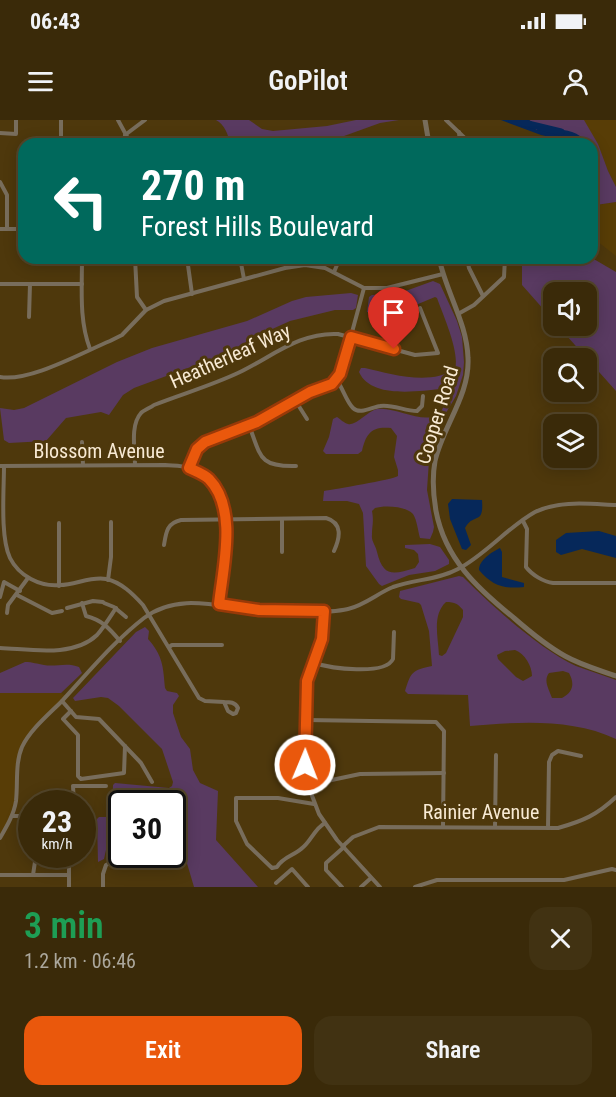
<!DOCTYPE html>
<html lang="en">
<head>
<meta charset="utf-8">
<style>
  body { margin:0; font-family:"Roboto Condensed",sans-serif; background:#413212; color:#f1f3f6; height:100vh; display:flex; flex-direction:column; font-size:22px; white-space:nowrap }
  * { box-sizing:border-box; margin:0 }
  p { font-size:20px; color:#aba79c }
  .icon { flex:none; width:33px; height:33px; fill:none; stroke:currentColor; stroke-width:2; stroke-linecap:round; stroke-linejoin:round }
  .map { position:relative; height:767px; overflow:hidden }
  .sheet { display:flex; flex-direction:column; background:#3a2a09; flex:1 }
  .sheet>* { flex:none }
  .hud { position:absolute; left:18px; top:18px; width:580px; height:126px; border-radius:18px; box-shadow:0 3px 15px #0003,0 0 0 2px #54462a; background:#00695c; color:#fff; overflow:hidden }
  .fabs { position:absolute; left:543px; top:162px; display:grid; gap:12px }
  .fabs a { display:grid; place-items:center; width:54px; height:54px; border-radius:12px; background:#3a2a09; box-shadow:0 3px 15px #0003,0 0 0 2px #54462a; font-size:30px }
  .speed { position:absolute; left:18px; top:670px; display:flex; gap:12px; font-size:30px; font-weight:700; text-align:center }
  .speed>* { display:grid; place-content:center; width:78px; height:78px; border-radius:50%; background:#3a2a09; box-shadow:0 3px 15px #0003,0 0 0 2px #54462a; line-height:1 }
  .speed small { font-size:15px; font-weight:400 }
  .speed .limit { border:3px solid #111; border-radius:9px; background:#fff; color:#111 }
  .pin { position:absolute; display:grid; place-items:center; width:51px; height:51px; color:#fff; margin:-62px -26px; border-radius:50% 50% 50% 0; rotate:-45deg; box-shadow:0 0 6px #0007 }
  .pin .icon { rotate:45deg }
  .me { position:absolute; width:66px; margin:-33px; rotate:1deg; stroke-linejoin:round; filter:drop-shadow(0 0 4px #0008) }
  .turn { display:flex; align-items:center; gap:21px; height:126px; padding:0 24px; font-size:27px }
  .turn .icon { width:78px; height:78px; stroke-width:2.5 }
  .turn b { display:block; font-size:42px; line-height:51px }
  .round { display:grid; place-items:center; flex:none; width:63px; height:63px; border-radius:18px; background:#413212 }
  .overview { display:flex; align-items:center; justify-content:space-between; height:102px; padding:0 24px }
  h1 { font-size:36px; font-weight:600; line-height:45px; color:#1e9e55 }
  .button { display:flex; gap:12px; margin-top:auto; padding:12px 24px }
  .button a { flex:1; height:69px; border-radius:18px; background:#ea580c; color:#fff; font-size:24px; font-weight:600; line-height:69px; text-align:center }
  .button a+a { background:#413212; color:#f1f3f6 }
  .status { display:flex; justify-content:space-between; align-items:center; height:42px; padding:0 30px; background:#3a2a09; direction:ltr }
  .status svg { height:16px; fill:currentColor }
  header { display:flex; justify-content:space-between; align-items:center; height:78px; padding:0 24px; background:#3a2a09; font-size:27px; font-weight:600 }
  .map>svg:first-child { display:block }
  .built { fill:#583d06 }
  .green { fill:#593a61; fill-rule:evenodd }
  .water { fill:#06285a }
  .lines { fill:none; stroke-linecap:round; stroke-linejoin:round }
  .river { stroke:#06285a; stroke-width:7 }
  .minor { stroke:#786d5c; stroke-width:4 }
  .tertiary { stroke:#786d5c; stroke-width:5 }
  .route-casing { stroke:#983908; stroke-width:15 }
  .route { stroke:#ea580c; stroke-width:10 }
  .labels { text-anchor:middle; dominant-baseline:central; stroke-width:6; stroke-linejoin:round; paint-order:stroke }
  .street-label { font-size:20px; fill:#f8ead4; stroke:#4e380c }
</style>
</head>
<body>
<div class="status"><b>06:43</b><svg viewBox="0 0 49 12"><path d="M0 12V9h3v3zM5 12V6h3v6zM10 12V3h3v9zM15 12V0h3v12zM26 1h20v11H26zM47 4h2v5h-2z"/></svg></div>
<header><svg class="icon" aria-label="menu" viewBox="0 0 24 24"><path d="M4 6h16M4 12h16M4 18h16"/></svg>GoPilot<svg class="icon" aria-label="person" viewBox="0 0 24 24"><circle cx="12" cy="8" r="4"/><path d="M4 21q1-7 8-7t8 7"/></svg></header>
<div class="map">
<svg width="616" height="767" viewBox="0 0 616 767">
  <rect width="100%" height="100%" fill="#4e380c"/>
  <g class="built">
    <polygon points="584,0 616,0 616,67 584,2"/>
    <polygon points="616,82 616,136 597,121 593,121 593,114 596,85"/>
    <polygon points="0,573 61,573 66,576 29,615 18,638 15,684 0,718"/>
  </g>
  <g class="green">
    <path d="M216,0H249L262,9L273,11L327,6L356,0H399L380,3L322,24H230C228,14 225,5 216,0Z"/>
    <polygon points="529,0 584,0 598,24 608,51 616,67 616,82 596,85 597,45 593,32 592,24 543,10 536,10 532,2"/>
    <polygon points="522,138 592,138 616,152 616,271 558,206 586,206 586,172 554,172 553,200 522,165"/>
    <path d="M433,161L440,164L457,201L462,217L464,242L463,255L456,276L434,313L430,326L427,370L434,407L433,412L430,419L420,418C418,411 417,400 413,394C406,386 384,385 375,388L372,391C374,402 372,405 372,415C371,421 376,426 377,432C383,457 393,455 415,448L419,442L418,434L414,430L405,428V425L430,424L440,427L449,440V444L435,451L409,455L382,466L379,464L366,446L363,393L359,384L347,381H323L324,371C335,369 392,360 398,356V350L394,337L397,316L391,308C371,306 366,314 362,331L358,334H326L323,331L329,317L333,299L337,297C340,299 344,303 348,304C357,306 367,291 377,289C394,286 422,304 437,295C445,290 444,282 445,274L441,269C418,271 371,279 359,252L361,248H365C391,254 430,266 455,249C460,232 443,195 437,178L435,177L389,196L367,192L369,177L372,175L400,173Z"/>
    <polygon points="351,173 358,175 356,188 353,190 335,190 290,201 259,215 223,235 134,268 123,275 109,295 101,292 66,298 46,321 9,323 4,320 0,288 14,290 24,288 117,242 152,228 247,201 292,181 306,177"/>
    <path d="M459,456L463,457C491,485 539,529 576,546C589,551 603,555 616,560V619C571,598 518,602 470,606L468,575L408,574L405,571C411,552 412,550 432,546L429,511L421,485L419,483L401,479L399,477L400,471ZM446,482C455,482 458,484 463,490V497L446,533L442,536L439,535C438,516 432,495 446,482ZM515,530C525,534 532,546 532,556L523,561L516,557L498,539L497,535L505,531ZM563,551L569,553C575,564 573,572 562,578H552C549,569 543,561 549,553Z"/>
    <path d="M145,507L149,511L148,519C163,536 163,546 165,568L167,571L177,573L179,576L173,585V593L181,617L190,629L193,650L200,663L218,671L216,720L258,767H194L173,696L172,684H122L121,703L110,712L104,739L98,742L97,699L99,697H110L112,694L113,665L115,663L169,668L172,666L173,662L162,629L119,586L108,578L101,577L75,581L73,578L136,512Z"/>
    <path d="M25,542C33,542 37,544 44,545C56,547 67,542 79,547L82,553L61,573H0V553Z"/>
  </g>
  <g class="water">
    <path d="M501,0H529L532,2L536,10C556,10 574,6 588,24H572L568,21L541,15Z"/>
    <path d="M452,379L482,380C484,406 474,392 465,408L471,425L466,430L462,429L450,399L448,384Z"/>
    <polygon points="599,411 616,416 616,438 582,429 561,435 556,432 556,420 566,413"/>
    <path d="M500,428L502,432V457L524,463V467C503,469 493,466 479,450C479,440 492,432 500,428Z"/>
  </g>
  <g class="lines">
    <polyline class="river" points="512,0 561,12"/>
    <g class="minor">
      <polyline points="118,0 131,24"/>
      <polyline points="446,0 471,24"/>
      <polyline points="459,12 460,24"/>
      <polyline points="0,13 16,14 16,0"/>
      <polyline points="125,15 145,0"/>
      <polyline points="61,24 61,0"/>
      <polyline points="375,24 397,20 400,24"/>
      <polyline points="0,62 7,75 7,109"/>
      <polyline points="0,109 24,109"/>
      <path d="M82,138C82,169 79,200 90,229"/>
      <polyline points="135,138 137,177 146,190"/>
      <polyline points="187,138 192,174"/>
      <polyline points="240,138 244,159"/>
      <polyline points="294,138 295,146"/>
      <polyline points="467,138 469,148 483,176"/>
      <polyline points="334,152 340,138"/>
      <polyline points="0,164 82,164"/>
      <polyline points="458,194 474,185 504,157 505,138"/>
      <polyline points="29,197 30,164"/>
      <path d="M0,257C30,262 81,233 110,221L122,215L146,190L164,181L285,148L305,145L325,148L364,168H387L443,154"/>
      <path d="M336,259C343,268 346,281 353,288C360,295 372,287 380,286C392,284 405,291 417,291L422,286L423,276"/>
      <polyline points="295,280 307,299"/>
      <path d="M249,305C261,337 259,347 296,346"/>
      <polyline points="82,322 83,345"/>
      <path d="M135,345C135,330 130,305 141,293C144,290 150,288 154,285C182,274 213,265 240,252C273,236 300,212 338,214L415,235L438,233L420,188"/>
      <path d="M0,346L165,345C172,346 181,345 188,348C243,364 223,442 219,484"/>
      <path d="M4,346C4,370 0,417 10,438C19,456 40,467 60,465C75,465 91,456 106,459C121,462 133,474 143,485L199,578L205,581L224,582L228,591L233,594L236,593L238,588C235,582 230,582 224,582"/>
      <polyline points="189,348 197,329 205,322 257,302 310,272 332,264 336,259 345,238 364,168"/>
      <polyline points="282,399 282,432"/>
      <path d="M523,401L527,409L526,447C532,455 544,462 553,463H616"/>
      <polyline points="59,403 59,466"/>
      <path d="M164,425C166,412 167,403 181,400L326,398C343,403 340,418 334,431"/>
      <polyline points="108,460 111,437 111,402"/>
      <polyline points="17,475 52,493 62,491"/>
      <polyline points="0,477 4,462 20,471"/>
      <path d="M82,483L86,496C102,500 109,508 120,521"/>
      <polyline points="104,483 114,487 126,497"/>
      <polyline points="67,488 93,481 103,482"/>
      <polyline points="324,491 322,519 307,561 305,645 308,665 319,694 337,720 380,767"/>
      <polyline points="7,493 8,485 28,458"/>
      <polyline points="169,527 172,525 222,525"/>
      <path d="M0,528C29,529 73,538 97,515C104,507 110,497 116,488"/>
      <path d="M314,543C330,548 385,556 393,539L394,512"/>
      <polyline points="62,581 76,597 99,599 141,643 152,662"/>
      <polyline points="71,591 63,599 78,615 78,656 81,659 124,653 125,626"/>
      <polyline points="306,600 436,602 444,611 443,707"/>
      <polyline points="308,665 360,654 444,653"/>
      <polyline points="74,684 73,666 106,666"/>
      <path d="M314,684L278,678H236V701L247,724L272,748L277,747C283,737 293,736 301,729C311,722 314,709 325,703"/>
      <polyline points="12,696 25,696"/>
      <polyline points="31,696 32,696"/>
      <polyline points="495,707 496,635"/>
      <polyline points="548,708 549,642 552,635 558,631 581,636"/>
      <path d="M0,718C7,706 14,694 16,681C18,663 15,643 22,627C30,610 48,595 61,582C87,554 113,522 144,498C177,473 216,486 253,490C277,492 326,494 348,489C365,485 378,473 393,467C415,459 438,460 458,449C485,435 508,407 535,392C559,380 590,384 616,385"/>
      <path d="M343,726L353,717L379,707L558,708C583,701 597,695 616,677"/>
      <polyline points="69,735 69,767"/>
      <polyline points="150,735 152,743 163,739 162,735"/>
      <polyline points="113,740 113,729 122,726"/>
      <polyline points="0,755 69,755"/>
      <polyline points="33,755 36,735"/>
      <polyline points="276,763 292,749 308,767"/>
      <polyline points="103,767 103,754 106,745 126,735"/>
      <polyline points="342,767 326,750 326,743 344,727"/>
      <polyline points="361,767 371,758"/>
      <polyline points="415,767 437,760 564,760 612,749 616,750"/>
    </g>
    <g class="tertiary">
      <polyline points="425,0 429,24"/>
      <path d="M439,138C446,172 467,203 468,238C470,275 443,306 435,341C432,358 433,374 436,391C445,439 478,469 514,498C530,512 547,526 565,536C581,545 599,550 616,556"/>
    </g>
  </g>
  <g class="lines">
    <defs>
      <path id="route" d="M305,645L307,561L322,519L324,491L259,490L219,484C223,447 238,389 209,359C204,354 195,351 189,348L197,329L205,322L257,302L310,272L332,264L340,254L351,217L394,229"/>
    </defs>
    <use href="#route" class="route-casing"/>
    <use href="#route" class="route"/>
  </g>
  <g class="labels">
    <g class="street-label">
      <text transform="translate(230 236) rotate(-24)">Heatherleaf Way</text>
      <text transform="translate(437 295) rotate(-73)">Cooper Road</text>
      <text x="99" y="331">Blossom Avenue</text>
      <text x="481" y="692">Rainier Avenue</text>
    </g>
  </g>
</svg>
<div class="fabs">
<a><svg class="icon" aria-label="sound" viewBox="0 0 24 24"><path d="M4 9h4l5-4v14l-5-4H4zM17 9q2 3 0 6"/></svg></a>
<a><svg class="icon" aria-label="search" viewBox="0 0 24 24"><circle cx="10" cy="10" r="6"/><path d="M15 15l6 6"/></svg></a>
<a><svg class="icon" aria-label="layers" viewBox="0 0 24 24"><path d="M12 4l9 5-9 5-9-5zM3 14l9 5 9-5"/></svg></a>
</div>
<div class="speed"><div>23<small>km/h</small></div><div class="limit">30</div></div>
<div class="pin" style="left:394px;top:229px;background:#d93025"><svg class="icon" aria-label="arrive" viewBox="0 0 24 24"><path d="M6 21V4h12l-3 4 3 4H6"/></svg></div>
<svg class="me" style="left:305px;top:645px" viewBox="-20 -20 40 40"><circle r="17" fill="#ea580c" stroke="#fff" stroke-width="3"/><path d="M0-11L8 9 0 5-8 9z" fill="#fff"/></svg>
<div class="hud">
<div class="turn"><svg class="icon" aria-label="left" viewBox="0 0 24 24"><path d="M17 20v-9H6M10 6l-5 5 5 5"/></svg><div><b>270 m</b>Forest Hills Boulevard</div></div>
</div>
</div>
<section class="sheet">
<div class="overview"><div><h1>3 min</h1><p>1.2 km · 06:46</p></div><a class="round"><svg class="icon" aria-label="close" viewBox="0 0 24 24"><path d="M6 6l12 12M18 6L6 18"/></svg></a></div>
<div class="button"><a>Exit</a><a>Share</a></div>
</section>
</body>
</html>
